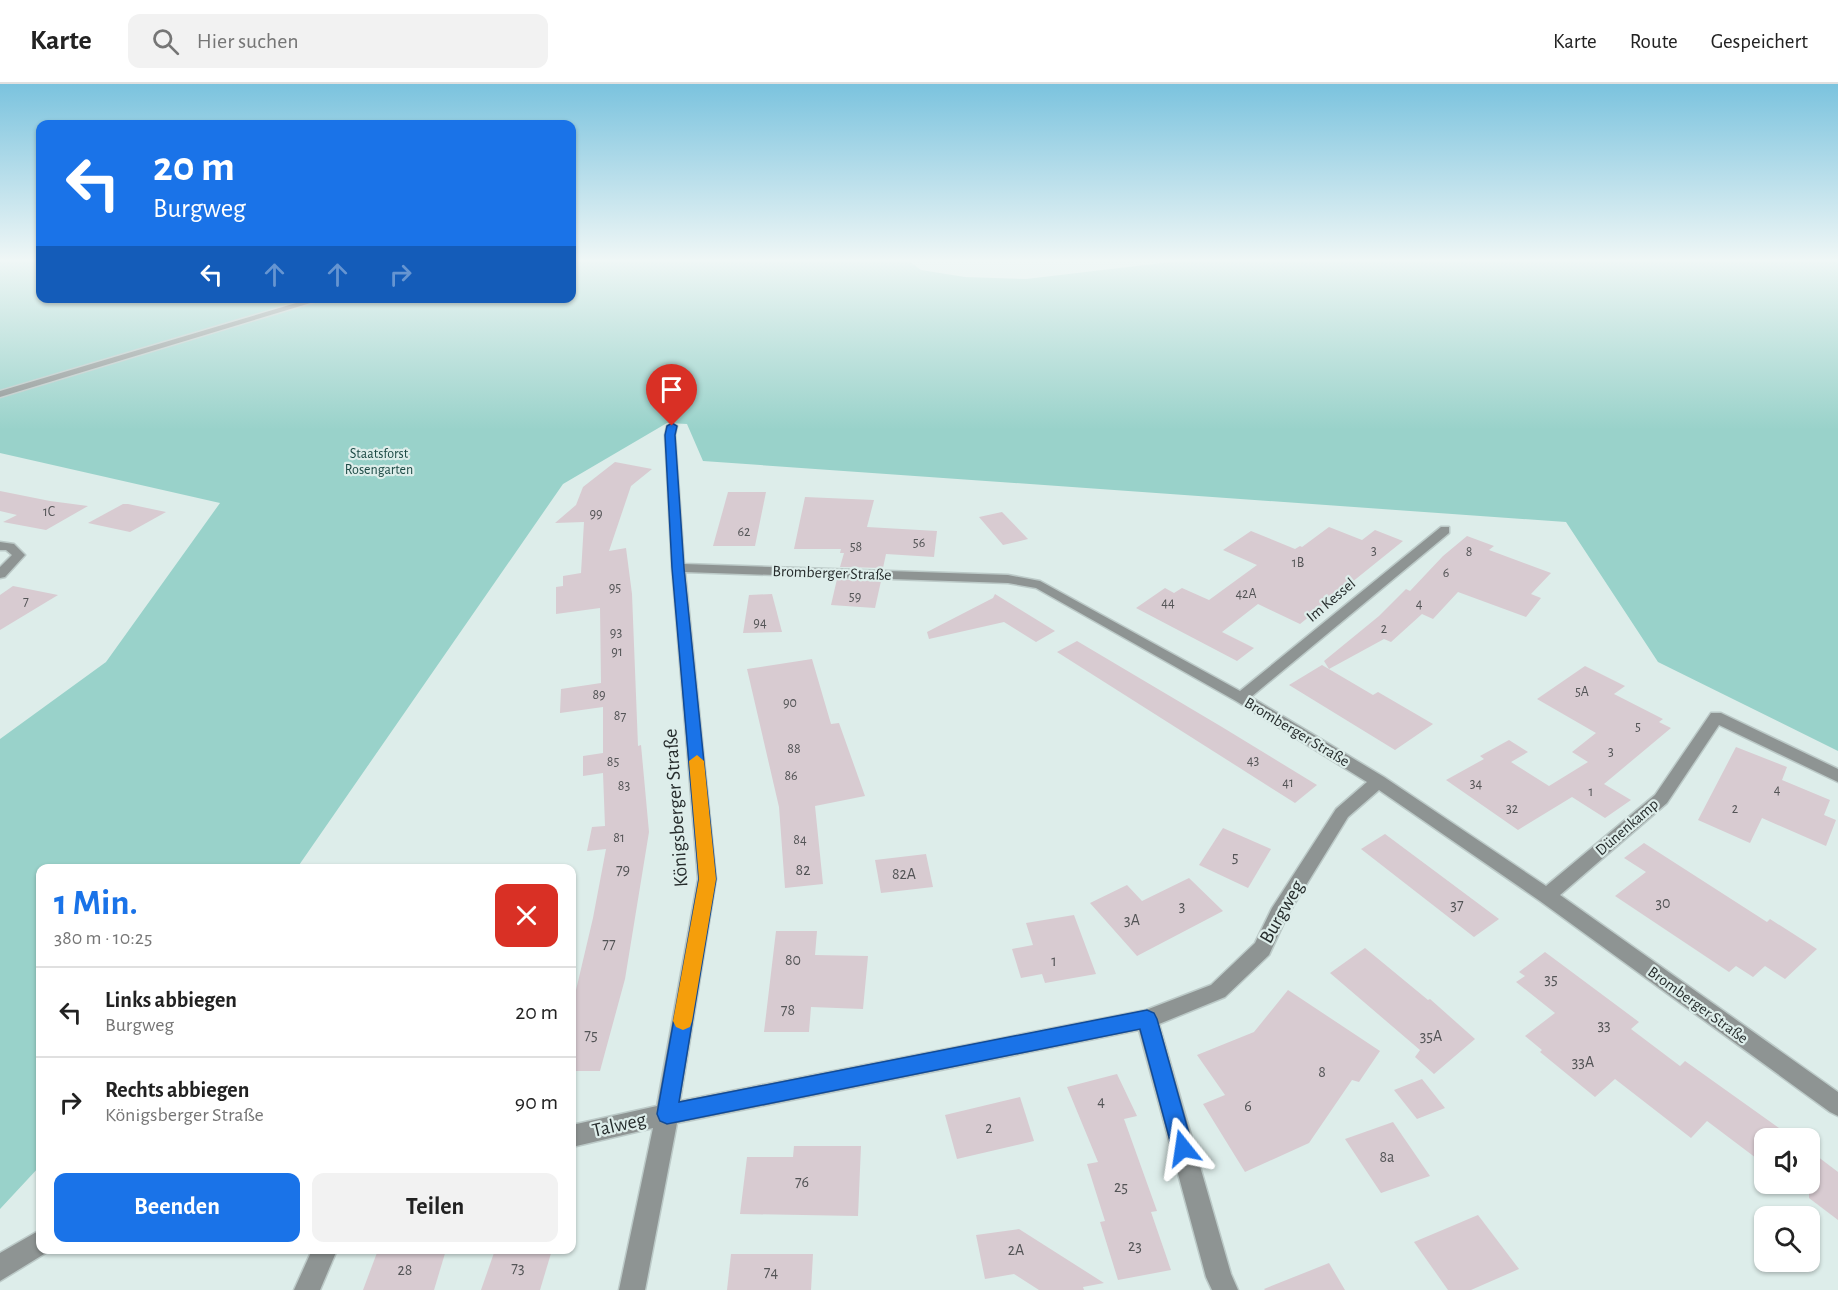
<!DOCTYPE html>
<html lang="de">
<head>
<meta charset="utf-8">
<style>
  body { margin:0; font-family:"Alegreya Sans",sans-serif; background:#f2f2f2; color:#222; height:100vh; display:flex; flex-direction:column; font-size:22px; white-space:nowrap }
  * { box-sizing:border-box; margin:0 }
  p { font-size:20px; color:#767676 }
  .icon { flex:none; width:33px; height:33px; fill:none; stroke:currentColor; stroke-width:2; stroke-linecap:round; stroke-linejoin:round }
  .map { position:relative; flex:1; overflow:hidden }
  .panel { position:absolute; left:36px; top:780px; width:540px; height:390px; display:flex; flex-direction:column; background:#fff; border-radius:12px; box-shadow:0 2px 4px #0004 }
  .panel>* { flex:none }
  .hud { position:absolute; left:36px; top:36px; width:540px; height:183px; border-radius:12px; box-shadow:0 2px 4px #0004; background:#1a73e8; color:#fff; overflow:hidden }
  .buttons { position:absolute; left:1754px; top:1044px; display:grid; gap:12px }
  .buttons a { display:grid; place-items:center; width:66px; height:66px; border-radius:12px; background:#fff; box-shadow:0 2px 4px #0004; font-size:30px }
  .pin { position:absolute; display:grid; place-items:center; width:51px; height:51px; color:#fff; margin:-62px -26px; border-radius:50% 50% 50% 0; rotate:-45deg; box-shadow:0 0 6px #0007 }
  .pin .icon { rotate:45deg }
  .me { position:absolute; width:66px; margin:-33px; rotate:345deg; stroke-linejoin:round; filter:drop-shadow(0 0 4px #0008) }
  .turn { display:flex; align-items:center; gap:21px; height:126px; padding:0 18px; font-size:27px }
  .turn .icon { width:78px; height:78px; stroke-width:2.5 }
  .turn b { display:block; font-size:42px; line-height:51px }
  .lanes { display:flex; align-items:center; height:57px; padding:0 18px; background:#0003; justify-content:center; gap:30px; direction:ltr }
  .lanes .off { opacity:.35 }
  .round { display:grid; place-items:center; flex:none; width:63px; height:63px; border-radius:12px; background:#f2f2f2 }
  .head { display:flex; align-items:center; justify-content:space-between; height:102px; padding:0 18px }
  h1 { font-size:36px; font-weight:600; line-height:45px; color:#1a73e8 }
  .action { display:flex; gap:12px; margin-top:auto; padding:12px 18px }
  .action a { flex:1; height:69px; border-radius:12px; background:#1a73e8; color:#fff; font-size:24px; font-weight:600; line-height:69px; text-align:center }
  .action a+a { background:#f2f2f2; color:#222 }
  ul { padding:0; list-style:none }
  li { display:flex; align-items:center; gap:18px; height:90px; padding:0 18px; border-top:2px solid #e0e0e0 }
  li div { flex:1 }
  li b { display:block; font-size:22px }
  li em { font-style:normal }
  header { display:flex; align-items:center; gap:36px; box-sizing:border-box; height:84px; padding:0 30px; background:#fff; border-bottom:2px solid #e0e0e0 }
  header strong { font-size:28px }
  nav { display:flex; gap:33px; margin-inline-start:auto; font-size:21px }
  .search { width:420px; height:54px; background:#f2f2f2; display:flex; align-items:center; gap:15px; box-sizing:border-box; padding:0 21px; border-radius:12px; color:#767676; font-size:22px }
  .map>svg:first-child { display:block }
  .green { fill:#99d2ca }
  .building { fill:#d8cbd1 }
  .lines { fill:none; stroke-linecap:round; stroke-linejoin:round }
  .minor-casing { stroke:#bccac8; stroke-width:3 }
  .minor { fill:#8e9493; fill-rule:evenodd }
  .route { fill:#1a73e8; stroke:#114b97; stroke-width:1.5 }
  .slow { fill:#f59e0b }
  .labels { text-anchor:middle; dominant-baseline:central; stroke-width:4.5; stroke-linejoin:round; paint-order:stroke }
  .far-park-label { font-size:14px; fill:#1d4a45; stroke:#ddedea }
  .number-label { font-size:14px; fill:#535456 }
  .street-label { font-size:16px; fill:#272d2d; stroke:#ddedea }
  .near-number-label { font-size:16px; fill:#535456 }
  .near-street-label { font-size:20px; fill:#272d2d; stroke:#ddedea }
</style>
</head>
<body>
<header>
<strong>Karte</strong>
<div class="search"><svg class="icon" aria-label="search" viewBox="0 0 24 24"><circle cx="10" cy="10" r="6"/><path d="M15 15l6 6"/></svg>Hier suchen</div>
<nav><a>Karte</a><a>Route</a><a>Gespeichert</a></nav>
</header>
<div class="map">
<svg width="1838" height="1206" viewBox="0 0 1838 1206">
  <rect width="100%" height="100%" fill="#ddedea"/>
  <polygon class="green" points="0,177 40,177 40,214 572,214 572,177 909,177 921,186 965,193 1026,195 1179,177 1838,177 1838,667 1658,578 1566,438 703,377 687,340 667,339 563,400 297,784 40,784 40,1082 0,1125 0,655 106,578 220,419 0,369"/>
  <g class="building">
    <polygon points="615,378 652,385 631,402 609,467 626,464 632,510 638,662 641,661 649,748 625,895 600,987 572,987 572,923 593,834 606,765 587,767 592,743 605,742 603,689 583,692 583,672 603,669 603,623 560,629 561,605 601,599 600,524 556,530 556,503 563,502 563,492 581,489 584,438 555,439 576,421 583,403"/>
    <polygon points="0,407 50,417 88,422 46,446 3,438 17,431 0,427"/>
    <polygon points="728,408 766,408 755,462 713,462"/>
    <polygon points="805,413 874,416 867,443 937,447 934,473 886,470 883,484 840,483 844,469 840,469 841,465 794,465"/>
    <polygon points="123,420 128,420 166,428 130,448 88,439"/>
    <polygon points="1002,428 1028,455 1003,461 979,433"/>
    <polygon points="1329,443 1362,456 1375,446 1403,457 1300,540 1258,520 1222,548 1254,564 1237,577 1136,524 1165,504 1174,509 1182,504 1209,516 1257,481 1223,466 1251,447 1295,465 1300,462 1302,463"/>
    <polygon points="1467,452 1494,462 1489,466 1551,489 1531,510 1541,514 1526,533 1458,508 1433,535 1422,530 1391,558 1384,555 1329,585 1324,577 1379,532 1406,505 1410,507 1443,472"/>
    <polygon points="837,495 881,497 875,524 831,521"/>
    <polygon points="13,502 58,511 0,546 0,511"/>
    <polygon points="772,510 782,548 743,549 749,511"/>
    <polygon points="995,510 1055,547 1036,558 1004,538 929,555 927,548 993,514"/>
    <polygon points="1077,557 1222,643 1317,701 1295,719 1057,568"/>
    <polygon points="812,575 831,640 839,639 865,712 815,722 823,800 785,804 779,723 747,585"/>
    <polygon points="1322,581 1373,611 1378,608 1433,640 1395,666 1289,601"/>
    <polygon points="1585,582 1625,602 1614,610 1663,635 1659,638 1671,644 1604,700 1631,716 1605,734 1572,713 1518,746 1446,696 1484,675 1480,672 1509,656 1528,668 1511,678 1549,702 1588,678 1572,668 1596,649 1537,615"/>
    <polygon points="1736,663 1787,683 1782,696 1830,716 1824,731 1836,736 1826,762 1762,734 1750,759 1698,736"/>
    <polygon points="1223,744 1271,765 1248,804 1199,781"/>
    <polygon points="1385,750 1440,791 1499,835 1474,853 1361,765"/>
    <polygon points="1644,759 1767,838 1770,835 1817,865 1785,895 1765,882 1753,893 1736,882 1729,888 1615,812 1646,788 1624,774"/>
    <polygon points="926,770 933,803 881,809 875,776"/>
    <polygon points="1189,794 1223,827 1137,872 1090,819 1127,801 1142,817"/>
    <polygon points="1074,831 1096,890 1045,899 1042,890 1021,894 1012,865 1033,861 1026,839"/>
    <polygon points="776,847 817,847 815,871 868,872 863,925 811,923 809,948 764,948"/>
    <polygon points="1365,864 1428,916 1430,915 1475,955 1434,990 1415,973 1420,966 1330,889"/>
    <polygon points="1545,868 1639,938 1631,945 1680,982 1685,977 1793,1054 1764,1054 1764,1080 1707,1037 1691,1054 1615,995 1595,1013 1540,968 1542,966 1525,952 1555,929 1516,898 1525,892 1519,888"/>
    <polygon points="1288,906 1380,967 1359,998 1352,996 1309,1059 1245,1088 1203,1020 1225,1011 1197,971 1254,948"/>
    <polygon points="1117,990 1137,1032 1124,1035 1157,1127 1151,1128 1171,1186 1118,1196 1100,1138 1105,1137 1087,1080 1098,1078 1067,1003"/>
    <polygon points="1422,995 1445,1024 1417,1035 1394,1006"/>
    <polygon points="1020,1013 1034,1057 957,1075 945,1031"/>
    <polygon points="1393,1038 1430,1092 1381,1109 1345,1055"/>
    <polygon points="794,1062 861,1062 858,1132 740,1130 747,1073 793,1073"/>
    <polygon points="1809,1066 1838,1088 1838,1136 1809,1114"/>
    <polygon points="1478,1131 1519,1185 1471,1206 1448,1206 1414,1158"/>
    <polygon points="1019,1145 1104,1199 1083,1203 1084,1206 1039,1206 1014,1190 985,1195 976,1151"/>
    <polygon points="378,1166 446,1166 434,1206 363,1206"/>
    <polygon points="495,1166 552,1166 540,1206 481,1206"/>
    <polygon points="731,1170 813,1170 811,1206 727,1206"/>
    <polygon points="1329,1179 1345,1206 1265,1206 1264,1205"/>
  </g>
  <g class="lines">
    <defs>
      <g id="minor">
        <polygon points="313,214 327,214 0,313 0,307"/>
        <path d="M672,339L677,342L675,351L684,480L1008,491L1040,497L1240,607L1441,443H1449V449L1251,613L1384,693L1546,802L1655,711L1711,629H1721L1838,685V698L1719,641L1667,719L1560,811L1838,1008V1032L1830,1028L1540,817L1379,706L1348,733L1287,832L1269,871L1225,913L1159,940L1231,1190L1238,1206H1212L1206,1193L1139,946L677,1039L645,1206H619L653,1044L572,1063V1041L657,1022L698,795L672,484L665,351L667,342ZM685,488L1008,499L1036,504L1236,617L1367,698L1336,725L1272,824L1255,859L1211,901L1146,926L680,1017L716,795Z"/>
        <polygon points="0,458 14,460 25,471 5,493 0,494 0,483 12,471 6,466 0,466"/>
        <polygon points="40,1146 40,1166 49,1167 0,1197 0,1169"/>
        <polygon points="312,1166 337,1166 320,1206 294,1206"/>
      </g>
    </defs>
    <use href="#minor" class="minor-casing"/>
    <use href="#minor" class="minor"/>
  </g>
  <linearGradient id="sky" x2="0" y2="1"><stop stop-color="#7bc3de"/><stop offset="0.51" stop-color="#f0f7f6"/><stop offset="1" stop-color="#f0f7f6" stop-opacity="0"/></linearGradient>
  <rect width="1838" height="346" fill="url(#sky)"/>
  <polygon class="route" points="672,339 677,342 675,351 684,484 716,795 679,1018 1147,926 1154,929 1157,935 1193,1064 1190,1071 1183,1074 1175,1071 1172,1064 1140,945 667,1040 660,1037 657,1030 699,795 672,484 665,351 667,342"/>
  <polygon class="slow" points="697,671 704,677 716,795 692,937 690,943 683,946 676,943 673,937 699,795 689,677"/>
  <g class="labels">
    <g class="far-park-label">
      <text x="379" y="370">Staatsforst<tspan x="379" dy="16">Rosengarten</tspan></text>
    </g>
    <g class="number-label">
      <text x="49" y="428">1C</text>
      <text x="596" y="430">99</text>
      <text x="744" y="448">62</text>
      <text x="919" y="459">56</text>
      <text x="856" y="463">58</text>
      <text x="1374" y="467">3</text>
      <text x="1469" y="468">8</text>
      <text x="1298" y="479">1B</text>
      <text x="1446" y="489">6</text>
      <text x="615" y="504">95</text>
      <text x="1246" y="510">42A</text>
      <text x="855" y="513">59</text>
      <text x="26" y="517">7</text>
      <text x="1168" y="519">44</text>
      <text x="1419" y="520">4</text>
      <text x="760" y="539">94</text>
      <text x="1384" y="545">2</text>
      <text x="616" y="549">93</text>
      <text x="617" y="568">91</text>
      <text x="1582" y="608">5A</text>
      <text x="599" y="611">89</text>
      <text x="790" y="619">90</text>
      <text x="620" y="632">87</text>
      <text x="1638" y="643">5</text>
      <text x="794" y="665">88</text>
      <text x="1611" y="668">3</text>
      <text x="1253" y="677">43</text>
      <text x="613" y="678">85</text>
      <text x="791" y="692">86</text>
      <text x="1288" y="699">41</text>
      <text x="1476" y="700">34</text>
      <text x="624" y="702">83</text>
      <text x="1777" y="706">4</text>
      <text x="1591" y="708">1</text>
      <text x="1512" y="725">32</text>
      <text x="1735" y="725">2</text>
      <text x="619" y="754">81</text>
      <text x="800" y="756">84</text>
    </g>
    <g class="street-label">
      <text transform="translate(832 489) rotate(2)">Bromberger Straße</text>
      <text transform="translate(1331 516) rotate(-40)">Im Kessel</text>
      <text transform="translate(1297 648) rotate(31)">Bromberger Straße</text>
      <text transform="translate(1627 743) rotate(-41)">Dünenkamp</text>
      <text transform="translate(1698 921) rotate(36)">Bromberger Straße</text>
    </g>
    <g class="near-number-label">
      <text x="1235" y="773">5</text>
      <text x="623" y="786">79</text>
      <text x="803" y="786">82</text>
      <text x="904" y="790">82A</text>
      <text x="1663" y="819">30</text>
      <text x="1457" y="821">37</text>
      <text x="1182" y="822">3</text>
      <text x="1132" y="836">3A</text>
      <text x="609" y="860">77</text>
      <text x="793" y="876">80</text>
      <text x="1054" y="877">1</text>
      <text x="1551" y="895">35</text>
      <text x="788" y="926">78</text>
      <text x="1604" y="941">33</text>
      <text x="591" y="951">75</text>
      <text x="1431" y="952">35A</text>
      <text x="1583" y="978">33A</text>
      <text x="1322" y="988">8</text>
      <text x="1101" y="1017">4</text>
      <text x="1248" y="1022">6</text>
      <text x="989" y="1044">2</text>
      <text x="1387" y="1073">8a</text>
      <text x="802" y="1098">76</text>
      <text x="1121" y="1103">25</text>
      <text x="1135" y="1162">23</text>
      <text x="1016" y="1166">2A</text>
      <text x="518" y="1184">73</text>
      <text x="405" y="1186">28</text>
      <text x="771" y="1188">74</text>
    </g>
    <g class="near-street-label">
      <text transform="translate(676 724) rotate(-94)">Königsberger Straße</text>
      <text transform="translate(1282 828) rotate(-60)">Burgweg</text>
      <text transform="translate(619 1041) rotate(-13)">Talweg</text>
    </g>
  </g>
</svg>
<div class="buttons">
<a><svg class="icon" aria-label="sound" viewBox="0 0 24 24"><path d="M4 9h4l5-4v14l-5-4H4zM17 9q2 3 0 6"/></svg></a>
<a><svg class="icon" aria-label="search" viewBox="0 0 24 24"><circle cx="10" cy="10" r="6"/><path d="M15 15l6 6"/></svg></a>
</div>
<div class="pin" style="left:672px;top:342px;background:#d93025"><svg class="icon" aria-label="arrive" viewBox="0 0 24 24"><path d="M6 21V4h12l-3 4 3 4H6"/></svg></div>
<svg class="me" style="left:1183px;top:1064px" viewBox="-20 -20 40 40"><path d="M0-17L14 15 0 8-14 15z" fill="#1a73e8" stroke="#fff" stroke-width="4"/></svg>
<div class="hud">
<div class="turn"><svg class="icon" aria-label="left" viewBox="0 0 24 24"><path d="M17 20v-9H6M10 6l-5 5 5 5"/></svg><div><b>20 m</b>Burgweg</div></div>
<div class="lanes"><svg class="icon" aria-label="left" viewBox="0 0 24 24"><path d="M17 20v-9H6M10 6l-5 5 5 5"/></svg><svg class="icon off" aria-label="ahead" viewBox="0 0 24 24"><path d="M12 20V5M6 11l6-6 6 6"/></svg><svg class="icon off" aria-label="ahead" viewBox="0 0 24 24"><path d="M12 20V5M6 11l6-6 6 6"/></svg><svg class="icon off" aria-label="right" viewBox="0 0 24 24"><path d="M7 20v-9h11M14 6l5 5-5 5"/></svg></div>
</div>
<section class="panel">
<div class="head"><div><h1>1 Min.</h1><p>380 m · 10:25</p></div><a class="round" style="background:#d93025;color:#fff"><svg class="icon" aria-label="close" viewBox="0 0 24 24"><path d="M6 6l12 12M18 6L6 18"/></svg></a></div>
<ul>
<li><svg class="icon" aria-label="left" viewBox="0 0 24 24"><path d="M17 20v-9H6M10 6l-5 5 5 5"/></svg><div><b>Links abbiegen</b><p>Burgweg</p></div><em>20 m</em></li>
<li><svg class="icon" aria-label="right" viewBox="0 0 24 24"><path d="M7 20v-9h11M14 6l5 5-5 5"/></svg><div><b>Rechts abbiegen</b><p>Königsberger Straße</p></div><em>90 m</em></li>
</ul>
<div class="action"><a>Beenden</a><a>Teilen</a></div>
</section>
</div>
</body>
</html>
